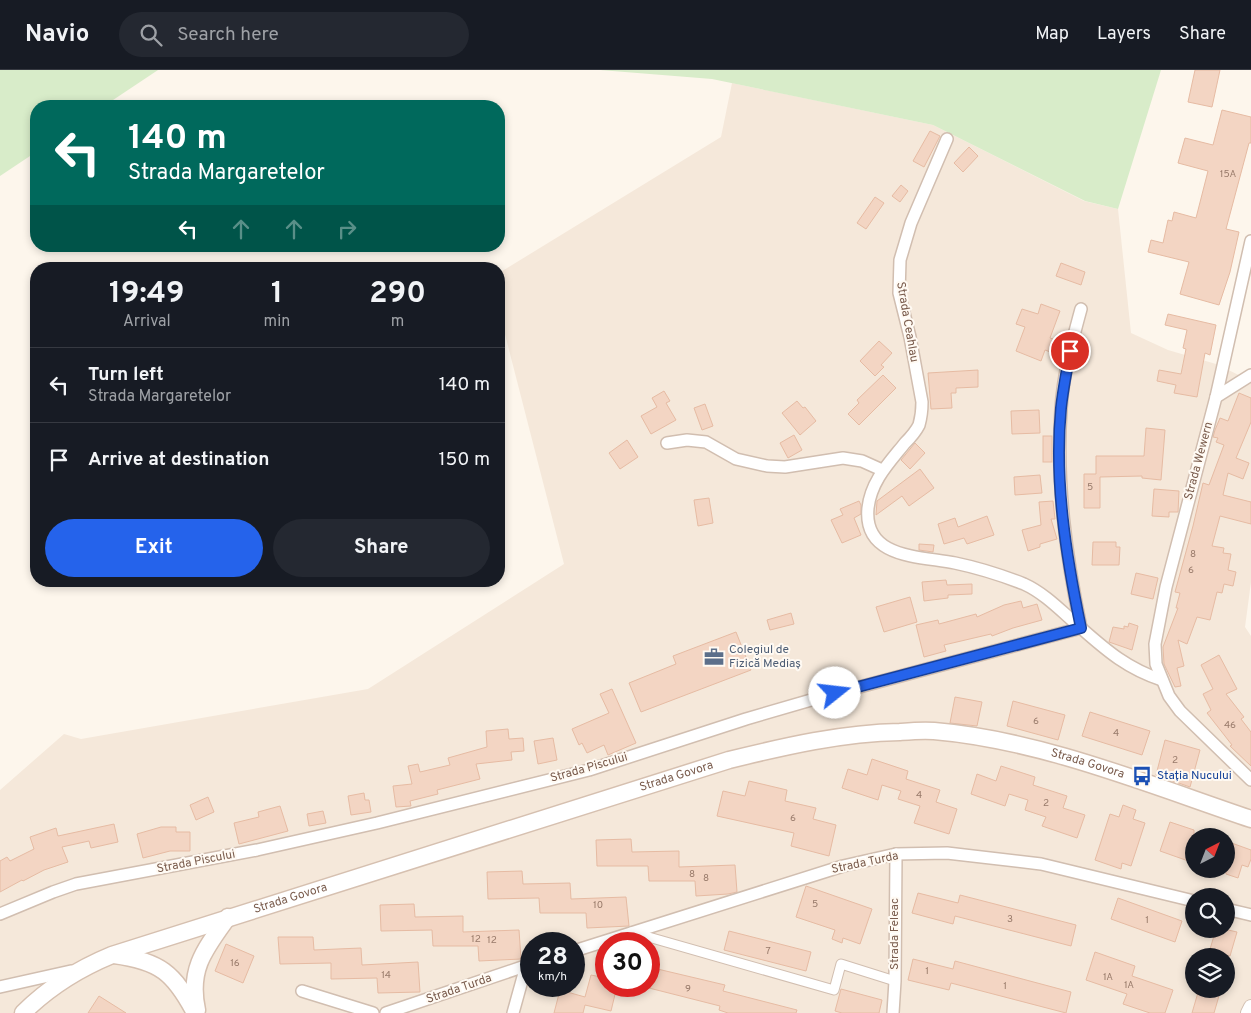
<!DOCTYPE html>
<html lang="en">
<head>
<meta charset="utf-8">
<style>
  body { margin:0; font-family:Overpass,sans-serif; background:#242831; color:#f1f3f6; height:100vh; display:flex; flex-direction:column; font-size:19px; white-space:nowrap }
  * { box-sizing:border-box; margin:0 }
  p { font-size:16px; color:#9ea1a6 }
  .icon { flex:none; width:28px; height:28px; fill:none; stroke:currentColor; stroke-width:2; stroke-linecap:round; stroke-linejoin:round }
  .map { position:relative; flex:1; overflow:hidden }
  .side { position:absolute; left:30px; top:192px; width:475px; height:325px; display:flex; flex-direction:column; background:#171b24; border-radius:20px; box-shadow:0 2px 8px #0003 }
  .side>* { flex:none }
  .banner { position:absolute; left:30px; top:30px; width:475px; height:152px; border-radius:20px; box-shadow:0 2px 8px #0003; background:#00695c; color:#fff; overflow:hidden }
  .needle { width:32px; rotate:42deg }
  .tools { position:absolute; left:1185px; top:758px; display:grid; gap:10px }
  .tools a { display:grid; place-items:center; width:50px; height:50px; border-radius:50%; background:#171b24; box-shadow:0 2px 8px #0003; font-size:25px }
  .speed { position:absolute; left:520px; top:862px; display:flex; gap:10px; font-size:25px; font-weight:700; text-align:center }
  .speed>* { display:grid; place-content:center; width:65px; height:65px; border-radius:50%; background:#171b24; box-shadow:0 2px 8px #0003; line-height:1 }
  .speed small { font-size:12px; font-weight:400 }
  .speed .limit { border:8px solid #d22; background:#fff; color:#111 }
  .pin { position:absolute; display:grid; place-items:center; width:42px; height:42px; color:#fff; margin:-21px; border:2px solid #fff; border-radius:50%; box-shadow:0 1px 5px #0007 }
  .me { position:absolute; width:55px; margin:-28px; rotate:74deg; stroke-linejoin:round; filter:drop-shadow(0 0 4px #0008) }
  .turn { display:flex; align-items:center; gap:18px; height:105px; padding:0 15px; font-size:22px }
  .turn .icon { width:65px; height:65px; stroke-width:2.5 }
  .turn b { display:block; font-size:35px; line-height:42px }
  .lanes { display:flex; align-items:center; height:48px; padding:0 15px; background:#0003; justify-content:center; gap:25px; direction:ltr }
  .lanes .off { opacity:.35 }
  .eta { display:flex; justify-content:space-evenly; align-items:center; height:85px; text-align:center }
  .eta b { font-size:30px; font-weight:700; line-height:35px }
  .action { display:flex; gap:10px; margin-top:auto; padding:10px 15px }
  .action a { flex:1; height:58px; border-radius:30px; background:#2563eb; color:#fff; font-size:20px; font-weight:700; line-height:58px; text-align:center }
  .action a+a { background:#242831; color:#f1f3f6 }
  ul { padding:0; list-style:none }
  li { display:flex; align-items:center; gap:15px; height:75px; padding:0 15px; border-top:1px solid #363941 }
  li div { flex:1 }
  li b { display:block; font-size:19px }
  li em { font-style:normal }
  header { display:flex; align-items:center; gap:30px; box-sizing:border-box; height:70px; padding:0 25px; background:#171b24; border-bottom:1px solid #363941 }
  header strong { font-size:24px }
  nav { display:flex; gap:28px; margin-inline-start:auto; font-size:18px }
  .search { width:350px; height:45px; background:#242831; display:flex; align-items:center; gap:12px; box-sizing:border-box; padding:0 18px; border-radius:28px; color:#9ea1a6; font-size:19px }
  .map>svg:first-child { display:block }
  .residential { fill:#f5e8da; fill-rule:evenodd }
  .green { fill:#d8ecc9 }
  .building { fill:#f3d5c3; stroke:#e6bba3 }
  .lines { fill:none; stroke-linecap:round; stroke-linejoin:round }
  .pedestrian-casing { stroke:#d1beb0; stroke-width:11 }
  .minor-casing { stroke:#d1beb0; stroke-width:14 }
  .tertiary-casing { stroke:#d1beb0; stroke-width:16 }
  .secondary-casing { stroke:#d6c0b0; stroke-width:19 }
  .pedestrian { stroke:#fff; stroke-width:9 }
  .minor { stroke:#fff; stroke-width:11 }
  .tertiary { stroke:#fff; stroke-width:14 }
  .secondary { stroke:#fff; stroke-width:16 }
  .route-casing { stroke:#184099; stroke-width:12 }
  .route { stroke:#2563eb; stroke-width:9 }
  .labels { text-anchor:middle; dominant-baseline:central; stroke-width:4; stroke-linejoin:round; paint-order:stroke }
  .number-label { font-size:10px; fill:#987a6a }
  .street-label { font-size:12px; fill:#7a5c4d; stroke:#fffaf3 }
  .service-label { font-size:12px; fill:#4e5e75; stroke:#fffaf3; text-anchor:start }
  .transit-label { font-size:12px; fill:#164399; stroke:#fffaf3; text-anchor:start }
</style>
</head>
<body>
<header>
<strong>Navio</strong>
<div class="search"><svg class="icon" aria-label="search" viewBox="0 0 24 24"><circle cx="10" cy="10" r="6"/><path d="M15 15l6 6"/></svg>Search here</div>
<nav><a>Map</a><a>Layers</a><a>Share</a></nav>
</header>
<div class="map">
<svg width="1251" height="943" viewBox="0 0 1251 943">
  <rect width="100%" height="100%" fill="#fdf6ec"/>
  <path class="residential" d="M732,13L933,55L1084,131L1118,139L1131,263L1168,280L1216,294L1251,311V512L1245,557L1251,566V943H0V720L64,664L81,669L368,619L564,494L499,241V203L721,67ZM1194,766H1226V799H1194ZM1194,826H1226V859H1194ZM531,874H574V916H531ZM606,874H649V916H606ZM1194,886H1226V919H1194Z"/>
  <g class="green">
    <polygon points="0,0 158,0 104,36 36,36 36,82 0,106"/>
    <polygon points="600,0 1161,0 1118,139 1085,131 933,55 712,9"/>
  </g>
  <g class="building">
    <polygon points="1195,0 1220,0 1212,37 1188,32"/>
    <polygon points="1222,40 1251,47 1251,73 1249,73 1226,159 1239,162 1230,202 1219,235 1180,224 1189,192 1148,182 1151,170 1163,173 1168,150 1172,151 1174,142 1196,148 1208,101 1178,93 1185,68 1213,75"/>
    <polygon points="930,61 940,66 924,97 913,91"/>
    <polygon points="969,77 978,86 963,102 954,93"/>
    <polygon points="901,115 908,121 900,132 892,126"/>
    <polygon points="875,127 884,133 866,159 857,153"/>
    <polygon points="1061,193 1085,202 1081,215 1056,206"/>
    <polygon points="1041,234 1060,241 1050,268 1064,273 1061,286 1045,280 1041,291 1016,281 1025,257 1016,254 1022,239 1038,244"/>
    <polygon points="1168,244 1216,255 1210,285 1205,283 1197,327 1174,323 1176,315 1157,311 1159,300 1181,304 1186,279 1183,278 1187,260 1165,255"/>
    <polygon points="879,271 892,283 881,295 884,297 875,306 860,291"/>
    <polygon points="978,300 978,317 956,318 956,323 951,323 952,338 931,339 928,303"/>
    <polygon points="883,305 896,318 859,355 848,344 859,333 857,330"/>
    <polygon points="664,321 670,331 666,333 676,350 651,364 641,346 657,337 652,328"/>
    <polygon points="1239,323 1251,328 1251,352 1236,388 1249,393 1243,409 1228,403 1223,425 1251,432 1251,454 1220,446 1212,476 1224,478 1223,483 1231,484 1228,500 1236,502 1233,516 1224,514 1222,523 1217,522 1210,550 1197,547 1187,574 1178,570 1184,596 1177,598 1181,616 1175,617 1164,594 1163,577 1178,538 1176,538 1180,523 1175,522 1193,456 1203,413 1209,415 1224,375 1216,372 1218,368 1213,367 1215,360 1220,348 1228,351"/>
    <polygon points="797,331 803,338 805,337 816,351 800,365 782,343"/>
    <polygon points="705,334 713,356 702,360 694,338"/>
    <polygon points="1039,340 1040,363 1012,364 1011,341"/>
    <polygon points="1146,358 1165,360 1161,410 1142,408 1142,406 1100,407 1100,438 1084,438 1084,404 1096,404 1096,386 1144,386"/>
    <polygon points="794,365 802,380 788,388 780,373"/>
    <rect x="1043" y="366" width="9" height="26"/>
    <polygon points="627,370 638,387 620,399 609,383"/>
    <polygon points="915,373 925,383 910,399 901,390"/>
    <polygon points="920,399 934,418 909,436 902,426 876,445 877,431"/>
    <polygon points="1040,405 1042,423 1015,425 1014,407"/>
    <polygon points="1154,419 1179,421 1178,442 1169,442 1169,447 1152,446"/>
    <polygon points="709,428 713,453 698,456 694,430"/>
    <polygon points="859,431 861,435 861,444 854,448 861,465 842,473 831,450 843,445 840,439"/>
    <polygon points="1053,431 1055,449 1051,449 1057,469 1040,474 1040,477 1028,481 1022,460 1041,455 1039,432"/>
    <polygon points="987,446 994,465 967,474 964,468 944,474 938,454 955,448 958,457"/>
    <polygon points="1093,472 1116,472 1116,477 1120,477 1119,495 1092,495"/>
    <polygon points="919,474 934,475 933,482 919,480"/>
    <polygon points="1136,503 1158,508 1153,529 1131,524"/>
    <polygon points="946,510 947,515 972,514 972,524 948,525 948,528 924,531 922,512"/>
    <polygon points="910,527 917,552 884,562 876,537"/>
    <polygon points="1021,531 1023,538 1037,534 1042,550 1013,558 992,566 991,564 944,575 946,581 924,587 916,555 938,550 939,554 976,544 977,547 1004,535"/>
    <polygon points="791,543 794,554 770,560 767,550"/>
    <polygon points="1129,553 1138,556 1132,580 1109,572 1113,557 1124,559 1124,556 1128,557"/>
    <polygon points="736,562 751,600 641,642 629,613 676,594 673,586"/>
    <polygon points="1219,585 1237,619 1226,624 1244,647 1241,649 1251,662 1251,696 1230,676 1232,675 1207,643 1211,640 1203,624 1213,619 1201,595"/>
    <polygon points="612,619 636,673 608,685 604,675 587,683 582,673 579,675 572,659 609,643 600,624"/>
    <polygon points="955,627 982,632 977,656 950,653"/>
    <polygon points="1013,631 1065,645 1058,670 1007,656"/>
    <polygon points="1090,642 1150,661 1142,685 1082,666"/>
    <polygon points="508,659 509,669 523,668 524,681 511,682 512,690 476,694 480,709 437,720 438,724 410,731 411,736 396,737 393,716 412,714 408,696 418,694 420,702 450,695 448,688 487,677 486,661"/>
    <polygon points="553,668 557,690 538,694 534,671"/>
    <polygon points="1165,670 1200,680 1190,717 1156,705"/>
    <polygon points="872,689 908,701 906,709 940,720 936,732 957,739 949,764 914,753 920,736 898,729 901,721 882,715 878,730 842,718 848,699 867,705"/>
    <polygon points="1001,696 1035,707 1033,715 1067,726 1063,738 1085,745 1077,768 1042,756 1046,747 1025,740 1028,730 1009,724 1005,736 971,724 977,704 996,711"/>
    <polygon points="749,711 787,720 785,731 816,738 813,749 836,755 829,786 791,776 794,763 717,746 723,721 745,726"/>
    <polygon points="364,723 365,730 369,730 371,742 351,745 348,726"/>
    <polygon points="208,727 214,742 196,750 190,735"/>
    <polygon points="1123,735 1136,740 1133,749 1145,753 1131,796 1122,793 1121,799 1095,790 1110,744 1119,747"/>
    <polygon points="280,736 288,761 239,774 234,753 259,747 258,742"/>
    <polygon points="323,741 326,753 309,756 307,744"/>
    <polygon points="1170,752 1194,760 1194,793 1160,781"/>
    <polygon points="114,754 118,772 91,778 89,771 62,777 68,792 44,800 23,811 22,810 0,822 0,791 7,787 10,791 34,779 30,767 56,758 58,766"/>
    <polygon points="161,757 176,757 176,762 190,762 190,781 170,781 143,788 137,764"/>
    <polygon points="631,769 632,782 679,781 679,797 735,795 737,822 728,824 696,826 695,811 649,811 648,796 597,796 596,770"/>
    <polygon points="1226,771 1251,780 1251,789 1248,797 1242,795 1238,808 1226,804"/>
    <polygon points="522,801 523,814 570,813 571,829 626,827 629,856 587,858 586,843 540,843 539,828 488,829 487,802"/>
    <polygon points="806,816 872,839 860,874 843,868 842,873 832,869 835,860 796,847"/>
    <polygon points="918,823 958,833 960,825 1076,855 1071,876 955,846 953,854 912,843"/>
    <polygon points="1118,828 1182,851 1175,872 1111,849"/>
    <polygon points="414,834 415,847 463,846 463,862 519,860 521,889 479,891 478,876 433,876 432,860 381,861 380,835"/>
    <polygon points="1216,859 1224,859 1237,862 1230,886 1208,886"/>
    <polygon points="729,861 811,882 806,901 724,880"/>
    <polygon points="278,867 313,867 314,880 361,878 362,895 418,892 420,922 378,923 377,908 331,909 331,893 280,894"/>
    <polygon points="226,874 254,886 243,913 215,901"/>
    <polygon points="1095,882 1135,896 1132,906 1173,920 1165,943 1150,943 1123,934 1127,924 1086,910"/>
    <polygon points="913,889 953,899 955,891 1071,922 1066,943 951,913 949,920 908,910"/>
    <polygon points="649,897 725,915 723,921 797,940 796,943 728,943 719,940 720,936 649,918"/>
    <polygon points="591,905 606,908 606,916 617,916 611,941 585,935 583,943 554,943 560,920 585,927"/>
    <polygon points="841,919 882,930 879,943 842,943 835,941"/>
    <polygon points="1199,919 1221,919 1214,943 1192,943"/>
    <polygon points="99,926 126,943 88,943"/>
  </g>
  <g class="lines">
    <defs>
      <polyline id="pedestrian" points="631,862 834,920 841,894 895,911"/>
      <g id="minor">
        <path d="M947,69L911,153L900,190L899,223L910,267L922,332C922,340 921,348 919,355C916,361 910,368 905,373C889,393 871,411 868,438C863,489 921,486 955,493C979,498 1001,505 1024,514C1046,524 1063,543 1081,558"/>
        <polyline points="1251,171 1216,327 1166,517 1155,574 1156,594 1169,626 1180,641 1251,710"/>
        <path d="M1081,239C1072,272 1063,305 1061,339C1056,413 1066,486 1081,558"/>
        <polyline points="1216,327 1251,305"/>
        <polyline points="667,373 687,370 706,372 736,389 767,396 785,397 843,388 862,391 882,400"/>
        <polyline points="1226,839 1251,845"/>
        <path d="M0,844L53,822L76,814L257,780L377,753L589,700L746,649L818,628L1081,558C1107,581 1128,599 1162,610"/>
        <polyline points="574,881 843,796 896,784 947,783 1041,794 1194,831"/>
        <polyline points="0,917 71,901"/>
        <polyline points="302,921 373,943"/>
        <polyline points="386,943 531,894"/>
        <polyline points="513,943 526,896"/>
        <polyline points="893,943 895,911 896,784"/>
      </g>
      <polyline id="tertiary" points="1248,943 1251,937"/>
      <g id="secondary">
        <path d="M114,885C160,891 174,903 195,943"/>
        <path d="M197,940C188,899 205,879 228,847"/>
        <path id="s1" d="M23,943C49,917 78,899 112,885L729,690C786,676 842,663 900,662C912,661 923,660 934,661C1041,670 1150,715 1251,749"/>
      </g>
    </defs>
    <use href="#pedestrian" class="pedestrian-casing"/>
    <use href="#minor" class="minor-casing"/>
    <use href="#tertiary" class="tertiary-casing"/>
    <use href="#secondary" class="secondary-casing"/>
    <use href="#pedestrian" class="pedestrian"/>
    <use href="#minor" class="minor"/>
    <use href="#tertiary" class="tertiary"/>
    <use href="#secondary" class="secondary"/>
  </g>
  <g class="lines">
    <defs>
      <path id="route" d="M835,623L1081,558C1066,486 1054,411 1061,338C1063,319 1067,300 1070,281"/>
    </defs>
    <use href="#route" class="route-casing"/>
    <use href="#route" class="route"/>
  </g>
  <defs>
    <symbol id="office-bare" viewBox="-9 -9 18 18"><path d="M-6-3h4V-5.5h4V-3h4V5H-6ZM-1-4.5V-3h2v-1.5ZM-6 0V1H6V0Z" fill="#5c6f8a" stroke="#fffaf3" stroke-width="2.5" paint-order="stroke"/></symbol>
    <symbol id="bus-bare" viewBox="-9 -9 18 18"><path d="M-5-6H5V4H4V6H2V4H-2V6H-4V4H-5ZM-3.5-4V0h7V-4ZM-3.5 1.2v1.5H-2V1.2ZM2 1.2v1.5H3.5V1.2Z" fill="#1a4fb4" stroke="#fffaf3" stroke-width="2.5" paint-order="stroke"/></symbol>
  </defs>
  <g fill-rule="evenodd">
    <use href="#office-bare" x="700" y="573" width="28" height="28"/>
    <use href="#bus-bare" x="1128" y="692" width="28" height="28"/>
  </g>
  <g class="labels">
    <g class="number-label">
      <text x="1228" y="104">15A</text>
      <text x="1090" y="417">5</text>
      <text x="1193" y="484">8</text>
      <text x="1191" y="500">6</text>
      <text x="1036" y="651">6</text>
      <text x="1230" y="655">46</text>
      <text x="1116" y="663">4</text>
      <text x="1175" y="690">2</text>
      <text x="919" y="725">4</text>
      <text x="1046" y="733">2</text>
      <text x="793" y="748">6</text>
      <text x="692" y="804">8</text>
      <text x="706" y="808">8</text>
      <text x="815" y="834">5</text>
      <text x="598" y="835">10</text>
      <text x="1010" y="849">3</text>
      <text x="1147" y="850">1</text>
      <text x="476" y="869">12</text>
      <text x="492" y="870">12</text>
      <text x="768" y="881">7</text>
      <text x="235" y="893">16</text>
      <text x="927" y="901">1</text>
      <text x="386" y="905">14</text>
      <text x="1108" y="907">1A</text>
      <text x="1129" y="915">1A</text>
      <text x="1005" y="916">1</text>
      <text x="688" y="919">9</text>
    </g>
    <g class="street-label">
      <text transform="translate(907 252) rotate(80)">Strada Ceahlau</text>
      <text transform="translate(1199 391) rotate(-75)">Strada Wewern</text>
      <text stroke="none"><textPath href="#s1" startOffset="1119">Strada Govora</textPath></text>
      <text transform="translate(589 698) rotate(-16)">Strada Piscului</text>
      <text stroke="none"><textPath href="#s1" startOffset="699">Strada Govora</textPath></text>
      <text transform="translate(196 792) rotate(-11)">Strada Piscului</text>
      <text transform="translate(865 793) rotate(-12)">Strada Turda</text>
      <text stroke="none"><textPath href="#s1" startOffset="294">Strada Govora</textPath></text>
      <text transform="translate(895 864) rotate(-90)">Strada Feleac</text>
      <text transform="translate(459 919) rotate(-19)">Strada Turda</text>
    </g>
    <g class="service-label">
      <text x="729" y="580">Colegiul de<tspan x="729" dy="14">Fizică Mediaș</tspan></text>
    </g>
    <g class="transit-label">
      <text x="1157" y="706">Stația Nucului</text>
    </g>
  </g>
</svg>
<div class="tools">
<a><svg class="needle" viewBox="-14 -14 28 28"><path d="M0-13l5 13h-10z" fill="#e53935"/><path d="M0 13l5-13h-10z" fill="#9ea1a6"/></svg></a>
<a><svg class="icon" aria-label="search" viewBox="0 0 24 24"><circle cx="10" cy="10" r="6"/><path d="M15 15l6 6"/></svg></a>
<a><svg class="icon" aria-label="layers" viewBox="0 0 24 24"><path d="M12 4l9 5-9 5-9-5zM3 14l9 5 9-5"/></svg></a>
</div>
<div class="speed"><div>28<small>km/h</small></div><div class="limit">30</div></div>
<div class="pin" style="left:1070px;top:281px;background:#d93025"><svg class="icon" aria-label="arrive" viewBox="0 0 24 24"><path d="M6 21V4h12l-3 4 3 4H6"/></svg></div>
<svg class="me" style="left:835px;top:623px" viewBox="-20 -20 40 40"><circle r="19" fill="#fff"/><path d="M0-13L10 11 0 6-10 11z" fill="#2563eb"/></svg>
<div class="banner">
<div class="turn"><svg class="icon" aria-label="left" viewBox="0 0 24 24"><path d="M17 20v-9H6M10 6l-5 5 5 5"/></svg><div><b>140 m</b>Strada Margaretelor</div></div>
<div class="lanes"><svg class="icon" aria-label="left" viewBox="0 0 24 24"><path d="M17 20v-9H6M10 6l-5 5 5 5"/></svg><svg class="icon off" aria-label="ahead" viewBox="0 0 24 24"><path d="M12 20V5M6 11l6-6 6 6"/></svg><svg class="icon off" aria-label="ahead" viewBox="0 0 24 24"><path d="M12 20V5M6 11l6-6 6 6"/></svg><svg class="icon off" aria-label="right" viewBox="0 0 24 24"><path d="M7 20v-9h11M14 6l5 5-5 5"/></svg></div>
</div>
<section class="side">
<div class="eta">
<div><b>19:49</b><p>Arrival</p></div>
<div><b>1</b><p>min</p></div>
<div><b>290</b><p>m</p></div>
</div>
<ul>
<li><svg class="icon" aria-label="left" viewBox="0 0 24 24"><path d="M17 20v-9H6M10 6l-5 5 5 5"/></svg><div><b>Turn left</b><p>Strada Margaretelor</p></div><em>140 m</em></li>
<li><svg class="icon" aria-label="arrive" viewBox="0 0 24 24"><path d="M6 21V4h12l-3 4 3 4H6"/></svg><div><b>Arrive at destination</b></div><em>150 m</em></li>
</ul>
<div class="action"><a>Exit</a><a>Share</a></div>
</section>
</div>
</body>
</html>
